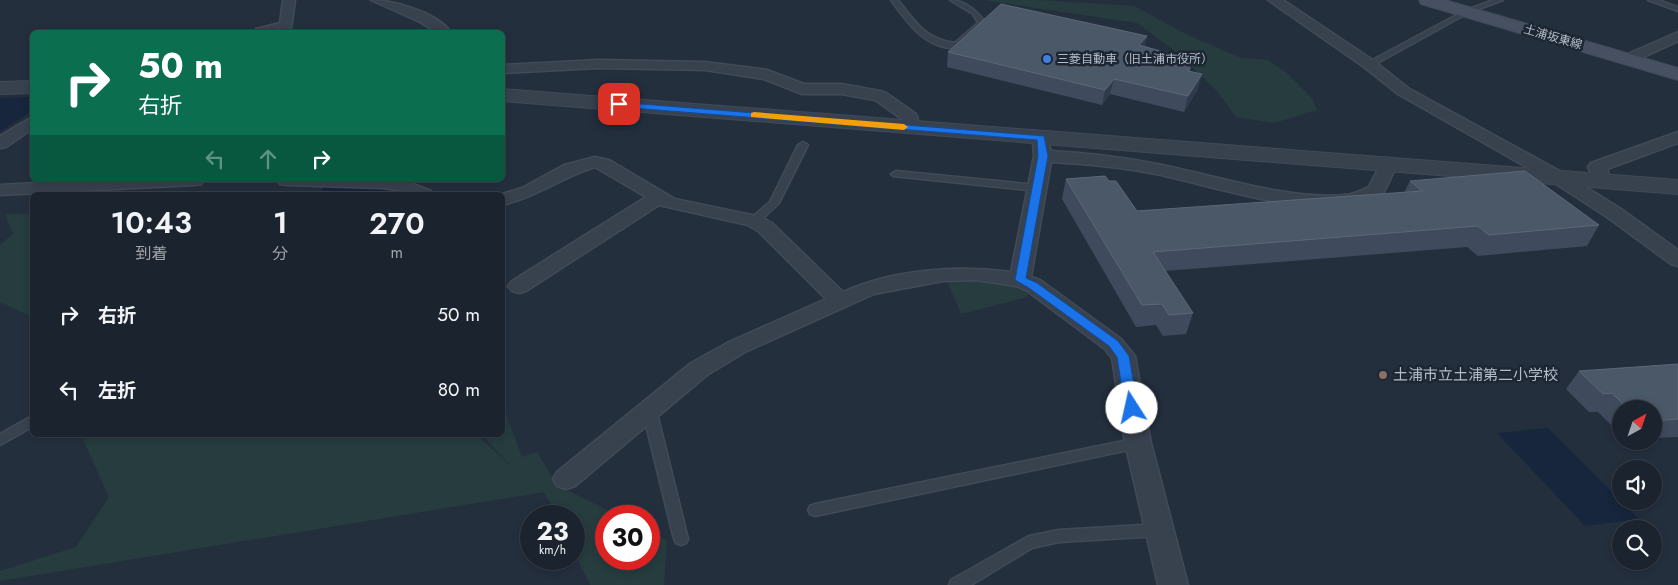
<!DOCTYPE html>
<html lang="ja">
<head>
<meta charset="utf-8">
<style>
  body { margin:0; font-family:Jost,"Noto Sans JP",sans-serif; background:#242b36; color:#f1f3f6; height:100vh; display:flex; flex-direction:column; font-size:19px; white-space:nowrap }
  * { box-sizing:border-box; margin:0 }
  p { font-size:16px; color:#a0a4aa }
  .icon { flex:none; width:28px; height:28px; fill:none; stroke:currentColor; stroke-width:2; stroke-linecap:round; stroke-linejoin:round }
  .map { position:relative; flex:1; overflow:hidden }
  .side { position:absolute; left:30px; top:192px; width:475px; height:245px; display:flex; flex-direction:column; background:#1b232e; border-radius:8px; box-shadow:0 2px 8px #0003,0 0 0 1px #39404a }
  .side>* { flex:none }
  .hud { position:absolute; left:30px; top:30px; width:475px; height:152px; border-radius:8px; box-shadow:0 2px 8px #0003,0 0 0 1px #39404a; background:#0b6e4f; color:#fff; overflow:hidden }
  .needle { width:32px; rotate:40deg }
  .fabs { position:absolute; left:1612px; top:400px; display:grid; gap:10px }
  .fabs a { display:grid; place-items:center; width:50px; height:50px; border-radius:50%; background:#1b232e; box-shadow:0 2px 8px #0003,0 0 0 1px #39404a; font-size:25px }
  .speed { position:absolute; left:520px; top:505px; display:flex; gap:10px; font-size:25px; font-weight:700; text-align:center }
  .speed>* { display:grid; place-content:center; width:65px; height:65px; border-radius:50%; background:#1b232e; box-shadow:0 2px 8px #0003,0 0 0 1px #39404a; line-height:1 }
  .speed small { font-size:12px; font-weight:400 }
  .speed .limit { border:8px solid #d22; background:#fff; color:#111 }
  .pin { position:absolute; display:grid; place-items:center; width:42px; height:42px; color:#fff; margin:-21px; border-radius:10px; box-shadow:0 2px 8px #0006 }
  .me { position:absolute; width:55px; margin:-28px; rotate:350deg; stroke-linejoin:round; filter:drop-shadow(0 0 4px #0008) }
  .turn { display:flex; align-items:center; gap:18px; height:105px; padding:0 25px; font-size:22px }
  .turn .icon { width:65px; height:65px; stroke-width:2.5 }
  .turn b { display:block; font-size:35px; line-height:42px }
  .lanes { display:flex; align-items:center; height:48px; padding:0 25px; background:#0003; justify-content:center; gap:25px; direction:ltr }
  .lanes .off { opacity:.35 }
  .eta { display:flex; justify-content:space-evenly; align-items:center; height:85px; text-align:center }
  .eta b { font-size:30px; font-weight:600; line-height:35px }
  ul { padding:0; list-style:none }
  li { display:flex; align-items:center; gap:15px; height:75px; padding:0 25px }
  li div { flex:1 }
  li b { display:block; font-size:19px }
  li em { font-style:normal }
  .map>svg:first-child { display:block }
  .green { fill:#263c3f }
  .water { fill:#17263c }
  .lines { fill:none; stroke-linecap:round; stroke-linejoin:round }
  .service-casing { stroke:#414a57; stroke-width:3 }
  .minor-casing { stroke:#414a57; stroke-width:3 }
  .tertiary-casing { stroke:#414a57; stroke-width:2 }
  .secondary-casing { stroke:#414a57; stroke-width:2 }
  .service { fill:#38414e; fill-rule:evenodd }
  .minor { fill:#38414e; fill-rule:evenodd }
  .tertiary { fill:#38414e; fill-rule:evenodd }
  .secondary { fill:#465061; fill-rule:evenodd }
  .wall { fill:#3f4b5c }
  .shaded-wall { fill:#2f3b4b }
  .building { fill:#4b5868; stroke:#5c6777 }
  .route { fill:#1a73e8; stroke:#114b97 }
  .slow { fill:#f59e0b }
  .shop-dot { fill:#3f7fe0; stroke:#1d2633; stroke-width:2 }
  .education-dot { fill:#8d6e63; stroke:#1d2633; stroke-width:2 }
  .labels { text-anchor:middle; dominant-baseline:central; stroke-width:5; stroke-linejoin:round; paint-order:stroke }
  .far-street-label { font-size:12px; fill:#b4bcc9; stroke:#1d2633 }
  .far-poi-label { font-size:12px; fill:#b4bcc9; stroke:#1d2633; text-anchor:start }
  .poi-label { font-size:15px; fill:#b4bcc9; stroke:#1d2633; text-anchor:start }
</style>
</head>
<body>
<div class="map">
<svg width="1678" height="585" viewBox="0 0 1678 585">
  <rect width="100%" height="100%" fill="#242f3e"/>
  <g class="green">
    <polygon points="983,0 1039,0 1134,6 1188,35 1241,58 1268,60 1286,72 1312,98 1317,110 1274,123 1236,117 1216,90 1175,51 1137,23"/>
    <polygon points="5,214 32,214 32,317 0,302 0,245 13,234"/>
    <polygon points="976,280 1016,285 1027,290 1028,297 961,314 947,281"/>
    <polygon points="503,406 522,457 537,452 557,485 619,516 606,516 606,559 649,559 649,531 667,540 664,585 590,585 574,552 574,516 557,516 544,492 0,581 0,571 76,547 109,497 81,435 477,435 513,468 482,435 502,435"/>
  </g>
  <g class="water">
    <polygon points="32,97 32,111 0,132 0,98"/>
    <polygon points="324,184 380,185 411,192 406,195 320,195"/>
    <polygon points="1548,428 1639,519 1585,526 1497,433"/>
  </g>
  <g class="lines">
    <defs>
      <g id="service">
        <path d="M891,0H898C916,23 925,39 955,43L978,23L973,14L950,0C965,0 977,11 986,23L960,48C927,51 907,23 891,0Z"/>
        <polygon points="1493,0 1503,0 1468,13 1372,66 1365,64 1464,11"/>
        <polygon points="1648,0 1658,0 1678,7 1678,11"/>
        <polygon points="803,142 808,145 779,203 758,223 750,223 749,221 750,219 770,202 798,145"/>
        <polygon points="896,171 1037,185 1042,188 1037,191 893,176 891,174"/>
        <polygon points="649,404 654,406 656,409 688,539 686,543 681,545 676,543 674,539 642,409 644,406"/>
        <polygon points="32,416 32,427 0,445 0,434"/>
        <polygon points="1138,438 1143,439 1145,443 1143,447 1138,448 815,516 810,514 808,510 810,506 815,504"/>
        <polygon points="1159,524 1164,526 1166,530 1164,534 1159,536 1059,542 1032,548 971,585 949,585 951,580 1029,536 1059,530"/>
      </g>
      <g id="minor">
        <polygon points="283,0 295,0 291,29 276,32 254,32 256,29 280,23"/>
        <path d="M371,0C392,0 435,12 449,30L447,32H436L420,22Z"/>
        <polygon points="1268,0 1283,0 1374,61 1408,88 1565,174 1621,209 1678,250 1678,266 1671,264 1607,217 1553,182 1398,94 1364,67"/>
        <polygon points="1678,32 1678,41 1633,62 1623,62 1621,59 1623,56"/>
        <path d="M598,60L705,62L767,70L804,84H841L880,91L886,93L916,114C919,119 918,125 915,131H903L901,127L902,119L875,100L841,94H802L764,79L705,70L598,68L502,73V65Z"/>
        <polygon points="32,117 32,129 6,147 0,148 0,136"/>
        <polygon points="1678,132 1678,143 1607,169 1611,181 1608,185 1596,185 1588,167 1591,163"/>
        <path d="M1041,137L1047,138L1051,151C1087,153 1122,157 1157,164C1214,175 1287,200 1344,195C1353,195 1362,190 1369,187L1382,161H1394L1397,165L1383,194C1372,198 1360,206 1348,207C1287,211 1216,187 1156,174C1121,167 1087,164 1051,162L1031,277L1040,280L1121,339L1135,356L1151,443L1188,585H1158L1125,443L1112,358L1105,349L1026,290L1016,286L976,280L943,281L874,294L745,352L707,375L575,486L566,489L557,486L553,479L557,472L691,363L729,342L826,299L758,231L748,225L659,205L526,291L519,293L512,291L508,286L512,281L646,197L595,167C562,177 537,197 502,205V195H499L522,188L564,165L595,157L609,160L675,199L761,217L772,223L843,292C894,269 957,265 1011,272L1034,156L1033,142L1035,138Z"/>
        <polygon points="89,180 204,180 201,184 195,185 0,195 0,185"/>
        <polygon points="277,180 403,180 431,191 433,195 409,195 397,190 382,188 286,185 280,184"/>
      </g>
      <g id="tertiary">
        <polygon points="32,81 32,93 0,94 0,82"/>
        <polygon points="502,89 1678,180 1678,194 502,101"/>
      </g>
      <polygon id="secondary" points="1419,0 1445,0 1678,68 1678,80 1421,4"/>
    </defs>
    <use href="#service" class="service-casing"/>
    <use href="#minor" class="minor-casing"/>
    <use href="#tertiary" class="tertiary-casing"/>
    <use href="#secondary" class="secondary-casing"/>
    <use href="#service" class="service"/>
    <use href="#minor" class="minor"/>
    <use href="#tertiary" class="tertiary"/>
    <use href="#secondary" class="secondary"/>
  </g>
  <g class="wall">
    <polygon points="1147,36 1144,47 1176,61 1191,65 1190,71 1198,89 1184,112 1110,94 1102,105 947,67 948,52"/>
    <polygon points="1066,179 1109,181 1137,211 1404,193 1410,181 1599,225 1587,246 1478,256 1467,247 1165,271 1193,313 1186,334 1163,336 1156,325 1136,327 1062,199"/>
    <polygon points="1678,364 1678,437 1654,438 1654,409 1621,409 1621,435 1598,412 1589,412 1566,389 1579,371"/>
  </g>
  <g class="shaded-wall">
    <polygon points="1147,36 1144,50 1139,45"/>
    <polygon points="1202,74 1198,89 1184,112 1188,96"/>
    <polygon points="1114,79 1110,94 1102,105 1105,90"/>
  </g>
  <g class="building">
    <polygon points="1001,4 1147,36 1139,45 1178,56 1174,61 1191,65 1188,71 1202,74 1188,96 1114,79 1105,90 948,52"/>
    <polygon points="1525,171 1599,225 1489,235 1478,226 1153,252 1193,313 1169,315 1162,304 1142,305 1066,179 1105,176 1109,181 1116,181 1137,211 1422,191 1410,181"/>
    <polygon points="1678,364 1678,419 1654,421 1654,409 1628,409 1612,393 1603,394 1579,371"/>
  </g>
  <polygon class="route" points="616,102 1044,136 1048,156 1026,278 1037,283 1118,341 1129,356 1138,408 1136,412 1127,412 1125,408 1117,357 1109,346 1029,288 1015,280 1038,156 1037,140 619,107 615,104"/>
  <polygon class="slow" points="754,112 904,124 908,127 904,130 751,117 751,113"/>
  <circle class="shop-dot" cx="1047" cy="59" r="5"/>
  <circle class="education-dot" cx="1383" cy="375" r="5"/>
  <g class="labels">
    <g class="far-street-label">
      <text transform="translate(1553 37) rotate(16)">土浦坂東線</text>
    </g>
    <g class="far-poi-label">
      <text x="1057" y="59">三菱自動車（旧土浦市役所）</text>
    </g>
    <g class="poi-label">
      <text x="1393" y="375">土浦市立土浦第二小学校</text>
    </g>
  </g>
</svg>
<div class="fabs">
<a><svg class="needle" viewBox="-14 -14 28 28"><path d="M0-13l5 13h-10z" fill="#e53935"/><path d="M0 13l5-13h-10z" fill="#a0a4aa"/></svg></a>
<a><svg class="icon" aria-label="sound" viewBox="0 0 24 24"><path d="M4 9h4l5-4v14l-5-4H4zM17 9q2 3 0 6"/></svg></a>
<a><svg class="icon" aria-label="search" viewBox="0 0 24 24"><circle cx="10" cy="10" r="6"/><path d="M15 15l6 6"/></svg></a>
</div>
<div class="speed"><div>23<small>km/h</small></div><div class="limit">30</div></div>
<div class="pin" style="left:619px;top:104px;background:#d93025"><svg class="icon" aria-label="arrive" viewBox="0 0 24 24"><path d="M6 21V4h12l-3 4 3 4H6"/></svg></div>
<svg class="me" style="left:1132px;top:408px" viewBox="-20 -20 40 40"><circle r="19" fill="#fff"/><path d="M0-13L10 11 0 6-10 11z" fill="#1a73e8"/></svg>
<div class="hud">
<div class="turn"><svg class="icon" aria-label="right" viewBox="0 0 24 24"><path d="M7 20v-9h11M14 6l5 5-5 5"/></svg><div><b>50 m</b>右折</div></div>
<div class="lanes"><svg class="icon off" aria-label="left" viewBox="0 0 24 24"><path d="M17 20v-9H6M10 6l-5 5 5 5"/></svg><svg class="icon off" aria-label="ahead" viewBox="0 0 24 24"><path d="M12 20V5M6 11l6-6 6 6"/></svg><svg class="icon" aria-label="right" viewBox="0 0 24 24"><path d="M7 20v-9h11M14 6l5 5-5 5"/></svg></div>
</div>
<section class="side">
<div class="eta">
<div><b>10:43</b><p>到着</p></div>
<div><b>1</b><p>分</p></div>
<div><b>270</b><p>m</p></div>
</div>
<ul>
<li><svg class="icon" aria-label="right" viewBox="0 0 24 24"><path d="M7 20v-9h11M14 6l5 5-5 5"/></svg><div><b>右折</b></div><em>50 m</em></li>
<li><svg class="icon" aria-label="left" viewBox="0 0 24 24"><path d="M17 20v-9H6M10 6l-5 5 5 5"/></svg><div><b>左折</b></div><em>80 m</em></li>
</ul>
</section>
</div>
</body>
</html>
